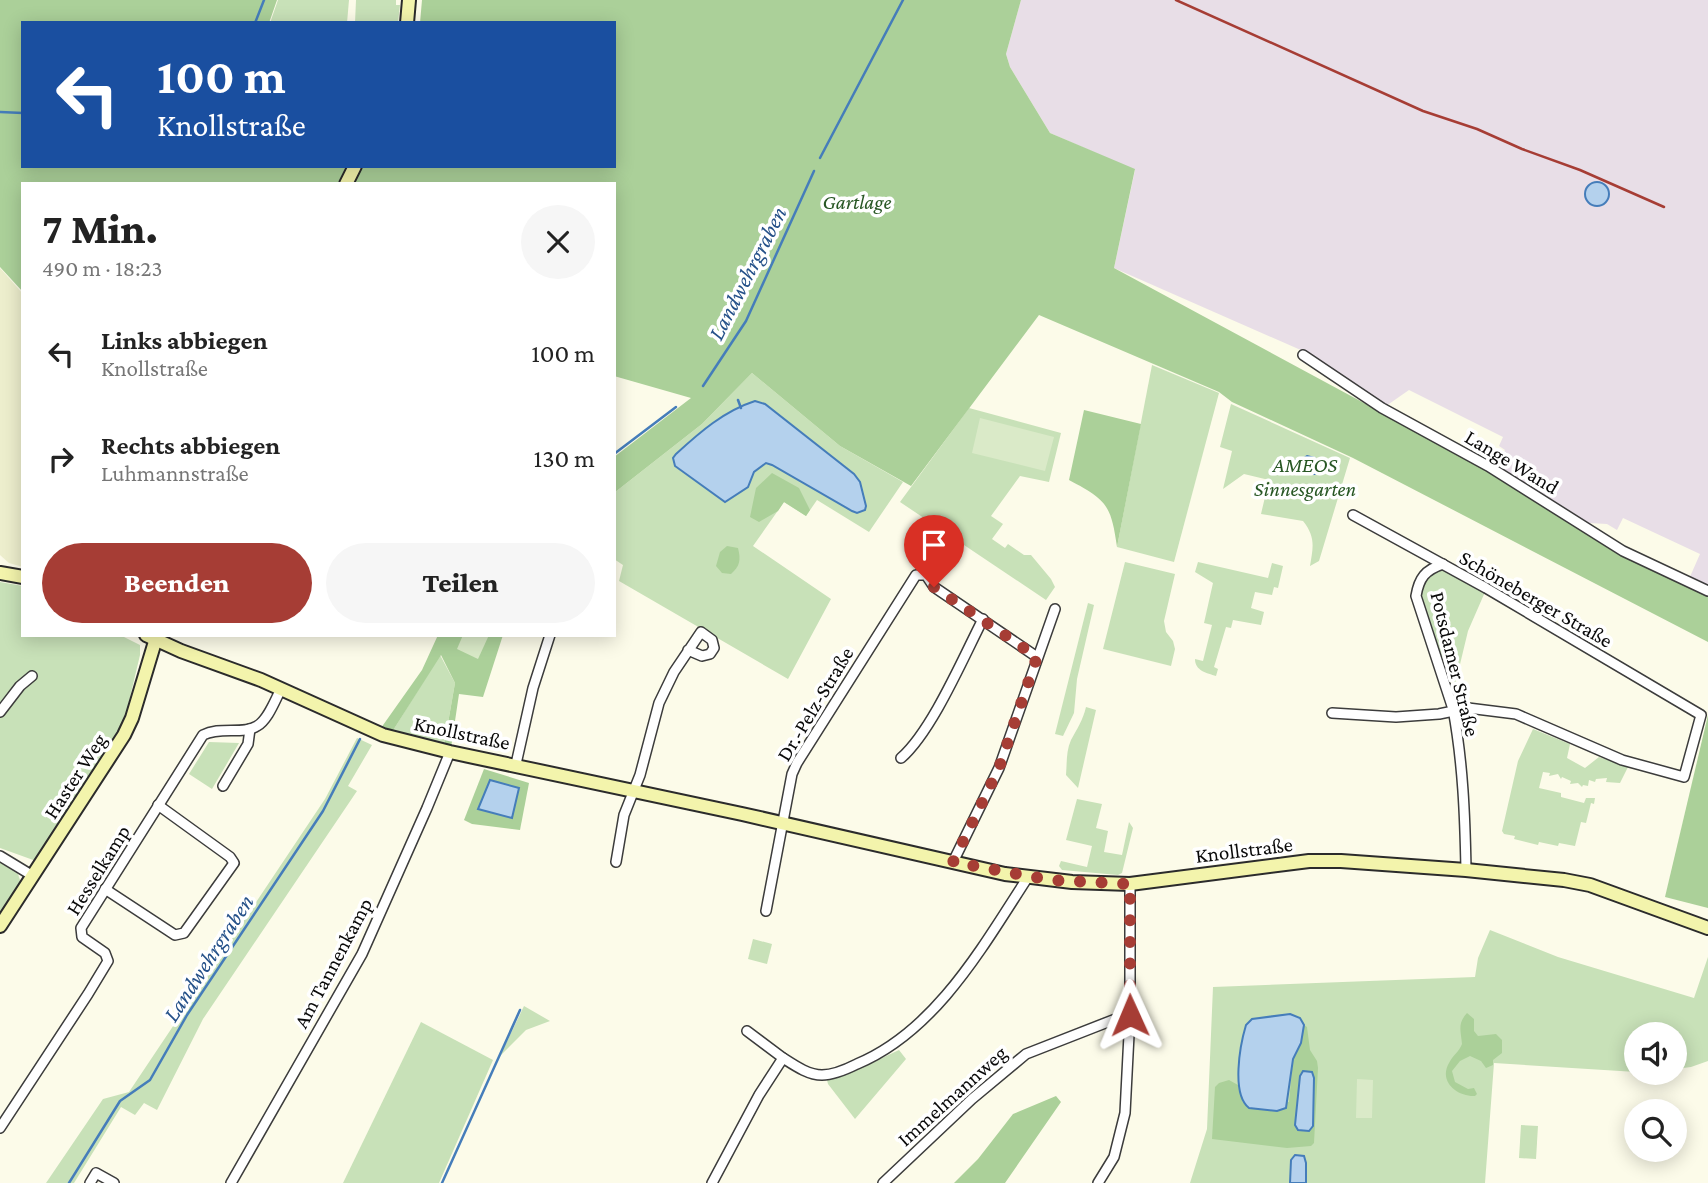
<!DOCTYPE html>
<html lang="de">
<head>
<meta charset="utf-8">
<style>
  body { margin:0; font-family:"Crimson Pro",serif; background:#f6f6f6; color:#222; height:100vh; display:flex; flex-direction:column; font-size:26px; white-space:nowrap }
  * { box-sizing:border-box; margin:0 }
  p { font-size:23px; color:#767676 }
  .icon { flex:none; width:38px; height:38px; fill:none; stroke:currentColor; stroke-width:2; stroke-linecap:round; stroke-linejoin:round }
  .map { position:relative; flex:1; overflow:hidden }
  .panel { position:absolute; left:21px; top:182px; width:595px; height:455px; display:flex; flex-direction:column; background:#fff; border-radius:0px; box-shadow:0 4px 18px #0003 }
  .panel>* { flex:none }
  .top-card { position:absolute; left:21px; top:21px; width:595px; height:147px; border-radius:0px; box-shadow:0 4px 18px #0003; background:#1a4fa0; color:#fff; overflow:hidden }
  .tools { position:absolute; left:1624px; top:1022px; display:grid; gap:14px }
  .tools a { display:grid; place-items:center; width:63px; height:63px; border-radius:50%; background:#fff; box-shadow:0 4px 18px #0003; font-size:35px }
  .pin { position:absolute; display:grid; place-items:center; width:60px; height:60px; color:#fff; margin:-72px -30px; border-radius:50% 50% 50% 0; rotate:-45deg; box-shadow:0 0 7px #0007 }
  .pin .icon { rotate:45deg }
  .me { position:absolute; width:77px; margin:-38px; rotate:359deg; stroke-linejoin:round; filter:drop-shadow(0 0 5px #0008) }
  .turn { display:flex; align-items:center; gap:24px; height:147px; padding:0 21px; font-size:32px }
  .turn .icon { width:91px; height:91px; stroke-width:2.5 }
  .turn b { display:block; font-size:49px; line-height:60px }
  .round { display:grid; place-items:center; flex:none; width:74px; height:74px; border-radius:37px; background:#f6f6f6 }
  .head { display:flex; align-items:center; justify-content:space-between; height:119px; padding:0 21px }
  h1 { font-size:42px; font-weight:800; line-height:52px }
  .button { display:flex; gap:14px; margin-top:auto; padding:14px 21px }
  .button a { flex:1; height:80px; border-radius:42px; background:#a63d35; color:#fff; font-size:28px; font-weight:800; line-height:80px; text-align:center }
  .button a+a { background:#f6f6f6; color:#222 }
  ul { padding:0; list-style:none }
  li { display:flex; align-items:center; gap:21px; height:105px; padding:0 21px }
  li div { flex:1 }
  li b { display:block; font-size:26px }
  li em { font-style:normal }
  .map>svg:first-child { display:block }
  .industrial { fill:#e8dee7 }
  .farmland { fill:#edeecd }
  .green { fill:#c8e1b8 }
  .forest { fill:#abd099 }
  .pitch { fill:#daeac8 }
  .water { fill:#b4d1ed; stroke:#457dba; stroke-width:2 }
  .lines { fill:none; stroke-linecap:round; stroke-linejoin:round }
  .stream { stroke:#457dba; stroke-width:2.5 }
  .street-casing { stroke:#3c3c3c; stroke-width:12 }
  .secondary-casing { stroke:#2b2b2b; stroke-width:16 }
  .street { stroke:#fff; stroke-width:9 }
  .secondary { stroke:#f3f4ac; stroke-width:12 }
  .rail { stroke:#a63d35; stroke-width:2.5 }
  .route { stroke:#a63d35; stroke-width:12; stroke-dasharray:0 21.6 }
  .labels { text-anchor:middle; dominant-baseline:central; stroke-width:7; stroke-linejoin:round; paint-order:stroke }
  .park-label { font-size:21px; font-style:italic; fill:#285724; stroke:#fff }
  .street-label { font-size:21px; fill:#090909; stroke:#fff }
  .water-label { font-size:23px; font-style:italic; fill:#255189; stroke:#fff }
</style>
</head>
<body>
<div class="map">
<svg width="1708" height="1183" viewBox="0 0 1708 1183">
  <rect width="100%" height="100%" fill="#fcfbe9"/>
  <polygon class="industrial" points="1021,0 1708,0 1708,588 1689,579 1700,554 1623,518 1617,530 1607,524 1589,523 1497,465 1505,450 1499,446 1503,437 1409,390 1386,406 1303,351 1114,268 1135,170 1050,133 1010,67 1006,54"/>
  <polygon class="farmland" points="0,268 23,294 23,567 9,563 0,555"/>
  <g class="green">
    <polygon points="278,0 349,0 347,23 270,23"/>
    <polygon points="356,0 396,0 396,5 400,5 398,23 355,23"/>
    <polygon points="1152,365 1219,393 1174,562 1117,547"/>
    <polygon points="752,373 840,446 903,482 869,532 817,500 806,516 784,502 753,546 831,599 788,679 619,581 623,565 614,559 614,493 702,424"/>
    <path d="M1231,404L1350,458L1319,561L1310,566C1313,548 1316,537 1303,521L1261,514L1269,480L1244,474L1223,489L1232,451L1220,447Z"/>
    <polygon points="969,408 1061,433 1049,482 1020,476 991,516 1003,524 992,539 1005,548 1008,544 1024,555 1031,555 1051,579 1055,587 1046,600 900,502"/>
    <polygon points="1125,562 1175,574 1164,621 1166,632 1173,641 1175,649 1171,666 1103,649"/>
    <path d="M1198,562L1268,578L1272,563L1283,566L1278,588L1274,587L1272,595L1255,592L1251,608L1264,612L1261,625L1233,620L1231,628L1226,627L1214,667L1218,669L1216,676C1207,673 1195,671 1195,659L1203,661L1212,625L1204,623L1213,583L1195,572Z"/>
    <path d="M1443,568L1485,592L1468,631L1455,685C1446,665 1417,604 1422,585C1425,575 1434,571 1443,568Z"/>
    <polygon points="0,582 23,586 23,635 120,635 140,645 140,655 126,714 119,733 36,861 0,848"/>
    <polygon points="1088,603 1094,605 1077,679 1074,713 1063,736 1055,734"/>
    <polygon points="440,655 455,683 444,746 392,732"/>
    <path d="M1086,707L1096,710L1078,788L1066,775C1067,763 1066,751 1071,740C1077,729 1083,720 1086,707Z"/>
    <polygon points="1533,729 1570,744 1567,758 1585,768 1599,757 1628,767 1620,783 1606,782 1607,778 1596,779 1595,782 1589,780 1588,786 1583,785 1582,787 1578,783 1570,784 1571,781 1562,777 1561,779 1558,774 1549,776 1550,773 1543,772 1539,788 1561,793 1561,797 1584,803 1586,798 1595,798 1594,804 1591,803 1586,823 1581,822 1575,846 1559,843 1558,846 1539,842 1538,845 1514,839 1515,836 1504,834 1502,831 1518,761"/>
    <polygon points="357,738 372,745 348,786 357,791 203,1019 157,1110 144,1103 135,1115 121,1107 74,1183 46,1183 103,1099 129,1092 325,799"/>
    <polygon points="209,742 239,743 212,789 189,774"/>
    <polygon points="1077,799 1102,804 1096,828 1108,831 1104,852 1122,855 1129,822 1133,828 1122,873 1118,875 1062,870 1059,866 1061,861 1087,867 1092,846 1066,840"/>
    <polygon points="0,862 18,874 21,883 0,917"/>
    <polygon points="1490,930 1558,957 1694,998 1708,957 1708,1061 1691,1067 1675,1069 1675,1034 1636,1034 1636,1072 1494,1063 1485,1183 1190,1183 1207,1129 1213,987 1475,977 1478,958"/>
    <polygon points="753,939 772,944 767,964 748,959"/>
    <polygon points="524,1006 550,1021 526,1030 500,1056"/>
    <polygon points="421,1022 493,1060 439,1183 343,1183"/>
    <polygon points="899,1050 906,1059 855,1119 828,1084 827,1080 848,1074"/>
    <polygon points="1521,1125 1538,1126 1536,1159 1519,1158"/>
  </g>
  <g class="forest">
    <polygon points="0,0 277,0 269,23 23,23 23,166 614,166 614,23 420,23 422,0 1021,0 1006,54 1010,67 1050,133 1135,169 1114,268 1501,477 1630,558 1708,596 1708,642 1353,458 1232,402 1219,392 1039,315 911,486 840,446 752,373 702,424 614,493 614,457 691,398 614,376 614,184 23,184 23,292 0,267"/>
    <path d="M1084,410L1141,424L1117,547C1111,505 1107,500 1069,480Z"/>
    <polygon points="772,473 799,488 810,510 806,516 784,502 778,511 759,522 750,517 756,488"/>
    <path d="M727,546L738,548C741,560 740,566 731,574L722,573L716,566L720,552Z"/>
    <polygon points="438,635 503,635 483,697 459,694 451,748 444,746 455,683 441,655 392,732 381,728 422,670"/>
    <polygon points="1708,715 1708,908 1665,897"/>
    <polygon points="484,769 529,783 520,830 472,824 464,820"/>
    <path d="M1467,1013L1474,1019V1031L1478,1036L1496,1034L1502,1040V1053L1493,1060V1065L1486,1068L1481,1061L1470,1056L1460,1061L1452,1071L1455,1082L1468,1089L1474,1088L1477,1094L1475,1096C1458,1097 1438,1082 1449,1063C1453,1055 1459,1052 1462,1044C1461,1031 1457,1024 1467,1013Z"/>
    <polygon points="1304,1025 1307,1027 1310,1050 1317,1061 1318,1068 1314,1143 1311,1146 1287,1148 1212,1139 1215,1087 1219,1083 1229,1080 1238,1085 1243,1103 1289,1102 1293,1059 1301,1043"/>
    <polygon points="1056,1096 1061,1102 1005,1183 954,1183 978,1159 1013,1114"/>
  </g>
  <g class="pitch">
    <polygon points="980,418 1054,437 1045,471 972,453"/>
    <polygon points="463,635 489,635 478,659 457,649"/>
    <polygon points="1357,1079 1373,1080 1372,1118 1356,1118"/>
  </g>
  <g class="water">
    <circle cx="1597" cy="194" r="12"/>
    <path d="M755,401L765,404L854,474L860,482L866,506L865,510L857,513L852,511L772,465L766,463L754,472L748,487L725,502L675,466L673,458L676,454C700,432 724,411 755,401Z"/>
    <polygon points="1307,456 1315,458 1318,464 1315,474 1303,474 1300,468 1295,466 1296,460 1301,460"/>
    <polygon points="490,780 519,788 512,818 478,809"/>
    <path d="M1290,1014L1300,1018L1304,1025L1301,1043L1293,1059L1286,1108L1277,1111L1249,1108C1231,1094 1240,1045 1246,1025L1252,1019Z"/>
    <polygon points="1303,1071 1312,1072 1314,1078 1313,1126 1309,1131 1298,1130 1295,1125 1300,1076"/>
    <polygon points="1295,1155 1304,1156 1306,1163 1306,1183 1290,1183 1291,1160"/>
  </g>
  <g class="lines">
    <g class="stream">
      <polyline points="255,23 264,0"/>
      <polyline points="0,112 23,113"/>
      <polyline points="820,158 903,0"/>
      <polyline points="703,386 746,321 814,171"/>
      <polyline points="738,400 741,408"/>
      <polyline points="614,454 676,407"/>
      <polyline points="69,1183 120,1101 150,1080 187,1015 323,811 360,739"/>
      <polyline points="442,1183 520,1010"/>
    </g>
    <defs>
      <g id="street">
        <polyline points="1303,355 1382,408 1488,466 1623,551 1708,591"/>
        <path d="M1443,564C1425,570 1419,578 1416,596L1453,709C1463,763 1465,816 1466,870"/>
        <polyline points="0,712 20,686 32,676"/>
        <polyline points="1332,713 1396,717 1439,714 1468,708 1516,714 1622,760 1684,777 1701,715 1486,588 1353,515"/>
        <path d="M901,758C932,731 963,658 983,619"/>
        <polyline points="516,764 533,688 550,635"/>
        <polyline points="223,786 248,744 250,729"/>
        <polyline points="0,856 33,876"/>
        <polyline points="616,862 624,815 640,775 659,703 674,672 701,632 712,640 714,648 710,654 702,656 688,650"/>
        <polyline points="953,862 999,768 1055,609"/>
        <polyline points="105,889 175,935 184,933 234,863 230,857 158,805"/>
        <polyline points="766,911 792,774 797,763 916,575 926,575 934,587 1037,657"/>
        <polyline points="747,1031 783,1058"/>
        <path d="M0,1128L88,994L108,961L105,953L82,937L81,928L203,735C220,726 243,735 257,726C268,720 275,700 281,689"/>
        <polyline points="90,1183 96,1173 114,1183"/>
        <polyline points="231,1183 362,954 427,808 450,752"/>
        <path d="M712,1183L759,1095L783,1058C794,1065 808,1075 822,1075C833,1075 847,1069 857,1064C936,1031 983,946 1028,877"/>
        <polyline points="883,1183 972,1099 1026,1054 1113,1020 1130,1015"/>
        <polyline points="1098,1183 1114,1157 1125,1113 1130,1015 1130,884"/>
      </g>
      <g id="secondary">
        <polyline points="407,23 409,0"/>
        <polyline points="346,184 355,166"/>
        <polyline points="0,573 23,577"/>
        <polyline points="146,635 181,651 261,680 383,735 450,752 742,814 1005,874 1072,882 1130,884 1309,861 1341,861 1466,870 1564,880 1590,885 1708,928"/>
        <polyline points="0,926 124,735 132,718 157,635"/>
      </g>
    </defs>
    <use href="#street" class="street-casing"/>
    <use href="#secondary" class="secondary-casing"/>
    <use href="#street" class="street"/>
    <use href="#secondary" class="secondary"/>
    <polyline class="rail" points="1176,0 1423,111 1477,129 1522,149 1580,170 1664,207"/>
  </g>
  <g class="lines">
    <polyline class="route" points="934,587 1037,657 999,768 953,862 1050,880 1130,884 1130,1015"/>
  </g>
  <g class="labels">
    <g class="park-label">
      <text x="857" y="202">Gartlage</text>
      <text x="1305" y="465">AMEOS<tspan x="1305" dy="24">Sinnesgarten</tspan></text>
    </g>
    <g class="street-label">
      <text transform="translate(1512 462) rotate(31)">Lange Wand</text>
      <text transform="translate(1536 599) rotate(30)">Schöneberger Straße</text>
      <text transform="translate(1455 664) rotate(76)">Potsdamer Straße</text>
      <text transform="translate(815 704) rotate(-59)">Dr.-Pelz-Straße</text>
      <text transform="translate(462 733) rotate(12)">Knollstraße</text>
      <text transform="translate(75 776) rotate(-57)">Haster Weg</text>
      <text transform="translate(1244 850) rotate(-7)">Knollstraße</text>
      <text transform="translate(98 870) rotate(-58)">Hesselkamp</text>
      <text transform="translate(333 963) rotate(-62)">Am Tannenkamp</text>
      <text transform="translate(952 1096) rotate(-42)">Immelmannweg</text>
    </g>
    <g class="water-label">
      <text transform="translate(747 273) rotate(-63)">Landwehrgraben</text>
      <text transform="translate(208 958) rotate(-57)">Landwehrgraben</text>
    </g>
  </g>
</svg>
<div class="tools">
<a><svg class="icon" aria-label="sound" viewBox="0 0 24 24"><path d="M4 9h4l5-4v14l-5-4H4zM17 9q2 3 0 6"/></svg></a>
<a><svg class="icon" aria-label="search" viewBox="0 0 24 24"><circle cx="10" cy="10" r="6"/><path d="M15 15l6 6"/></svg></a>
</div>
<div class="pin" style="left:934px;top:587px;background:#d93025"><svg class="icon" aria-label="arrive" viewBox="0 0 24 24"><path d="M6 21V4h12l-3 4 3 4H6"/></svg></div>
<svg class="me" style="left:1130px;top:1015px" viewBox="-20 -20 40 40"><path d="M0-17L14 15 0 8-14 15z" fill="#a63d35" stroke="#fff" stroke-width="4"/></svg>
<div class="top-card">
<div class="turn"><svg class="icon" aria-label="left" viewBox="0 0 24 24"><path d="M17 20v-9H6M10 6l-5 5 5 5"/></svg><div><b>100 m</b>Knollstraße</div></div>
</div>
<section class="panel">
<div class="head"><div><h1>7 Min.</h1><p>490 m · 18:23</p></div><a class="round"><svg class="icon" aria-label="close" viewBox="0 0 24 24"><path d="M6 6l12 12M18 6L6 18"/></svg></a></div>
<ul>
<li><svg class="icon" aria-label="left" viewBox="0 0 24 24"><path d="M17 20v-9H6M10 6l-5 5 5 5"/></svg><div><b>Links abbiegen</b><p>Knollstraße</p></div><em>100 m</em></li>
<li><svg class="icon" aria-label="right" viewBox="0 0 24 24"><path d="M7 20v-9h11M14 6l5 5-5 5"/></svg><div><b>Rechts abbiegen</b><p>Luhmannstraße</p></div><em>130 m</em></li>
</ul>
<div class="button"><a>Beenden</a><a>Teilen</a></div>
</section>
</div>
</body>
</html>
